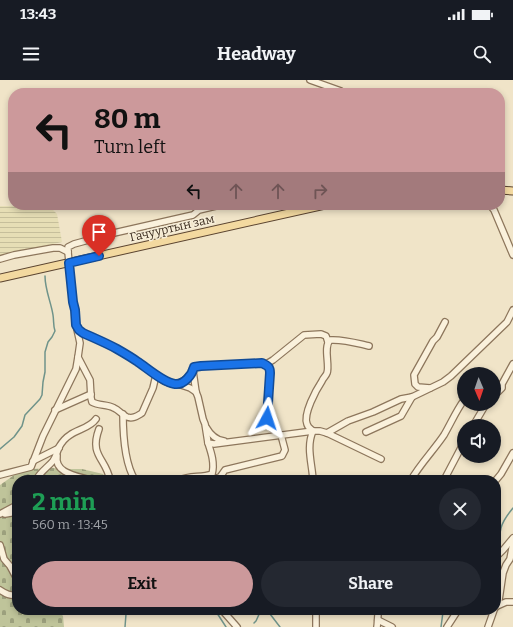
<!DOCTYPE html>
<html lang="en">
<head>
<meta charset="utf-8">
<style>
  body { margin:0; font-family:Bitter,serif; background:#242831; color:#f1f3f6; height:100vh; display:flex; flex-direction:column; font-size:15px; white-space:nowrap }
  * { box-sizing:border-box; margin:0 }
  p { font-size:13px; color:#9ea1a6 }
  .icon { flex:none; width:22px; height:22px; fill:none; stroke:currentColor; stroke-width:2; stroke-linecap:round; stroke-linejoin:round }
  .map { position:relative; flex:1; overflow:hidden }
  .panel { position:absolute; left:12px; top:395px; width:489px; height:140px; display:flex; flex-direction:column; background:#171b24; border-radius:16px; box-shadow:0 2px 6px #0003 }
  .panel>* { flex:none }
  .banner { position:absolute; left:8px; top:8px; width:497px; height:122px; border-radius:16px; box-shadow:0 2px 6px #0003; background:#cc999b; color:#111; overflow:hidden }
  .needle { width:26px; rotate:178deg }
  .controls { position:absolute; left:457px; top:287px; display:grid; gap:8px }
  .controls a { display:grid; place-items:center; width:44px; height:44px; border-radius:50%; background:#171b24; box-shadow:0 2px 6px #0003; font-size:20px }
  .pin { position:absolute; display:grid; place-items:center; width:34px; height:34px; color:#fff; margin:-41px -17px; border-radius:50% 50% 50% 0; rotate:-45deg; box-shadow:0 0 4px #0007 }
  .pin .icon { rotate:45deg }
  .me { position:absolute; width:44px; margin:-22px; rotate:5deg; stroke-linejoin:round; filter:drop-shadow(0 0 3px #0008) }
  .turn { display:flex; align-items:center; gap:14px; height:84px; padding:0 20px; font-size:18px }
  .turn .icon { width:52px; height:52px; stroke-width:2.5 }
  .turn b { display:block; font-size:28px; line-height:34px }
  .lanes { display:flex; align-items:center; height:38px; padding:0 20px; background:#0003; justify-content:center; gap:20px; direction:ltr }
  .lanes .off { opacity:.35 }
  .round { display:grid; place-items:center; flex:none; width:42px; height:42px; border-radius:21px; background:#242831 }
  .summary { display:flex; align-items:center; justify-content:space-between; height:68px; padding:0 20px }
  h1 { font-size:24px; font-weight:700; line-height:30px; color:#1e9e55 }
  .cta { display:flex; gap:8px; margin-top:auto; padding:8px 20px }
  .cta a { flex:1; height:46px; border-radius:24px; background:#cc999b; color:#111; font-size:16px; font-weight:700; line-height:46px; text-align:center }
  .cta a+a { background:#242831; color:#f1f3f6 }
  .status { display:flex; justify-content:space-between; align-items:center; height:28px; padding:0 20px; background:#171b24; direction:ltr }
  .status svg { height:11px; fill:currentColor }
  header { display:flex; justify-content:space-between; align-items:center; height:52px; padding:0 20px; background:#171b24; font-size:18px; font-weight:700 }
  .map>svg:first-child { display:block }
  .farmland { fill:url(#farmland-rules) }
  .cemetery { fill:url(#cemetery-stones) }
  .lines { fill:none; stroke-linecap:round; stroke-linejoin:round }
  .stream { stroke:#6f938a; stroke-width:1.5 }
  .minor-casing { stroke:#8d765c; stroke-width:8 }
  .major-casing { stroke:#5b4430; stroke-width:9 }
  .minor { stroke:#faf1dc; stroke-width:5.5 }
  .major { stroke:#f3d9a0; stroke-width:7 }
  .route-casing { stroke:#114b97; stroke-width:10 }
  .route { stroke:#1a73e8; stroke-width:7 }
  .labels { text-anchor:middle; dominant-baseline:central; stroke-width:3; stroke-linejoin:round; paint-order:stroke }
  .street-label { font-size:12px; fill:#3d2e20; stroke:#f7eed8 }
</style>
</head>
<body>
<div class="status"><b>13:43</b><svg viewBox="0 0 49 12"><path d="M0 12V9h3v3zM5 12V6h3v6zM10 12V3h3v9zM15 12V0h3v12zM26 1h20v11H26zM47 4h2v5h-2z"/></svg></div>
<header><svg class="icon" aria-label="menu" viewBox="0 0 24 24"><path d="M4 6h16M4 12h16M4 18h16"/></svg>Headway<svg class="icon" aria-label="search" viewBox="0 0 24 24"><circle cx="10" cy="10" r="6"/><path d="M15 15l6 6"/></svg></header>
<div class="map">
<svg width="513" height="547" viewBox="0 0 513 547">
  <defs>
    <pattern id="farmland-rules" width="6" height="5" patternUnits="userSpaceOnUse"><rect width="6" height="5" fill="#e6deb5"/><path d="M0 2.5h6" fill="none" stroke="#c6bf9b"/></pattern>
    <pattern id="cemetery-stones" width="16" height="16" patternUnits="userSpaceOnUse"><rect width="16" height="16" fill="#bfc49a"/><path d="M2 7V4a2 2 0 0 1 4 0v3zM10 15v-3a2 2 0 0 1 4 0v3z" fill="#9ca07d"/></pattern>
  </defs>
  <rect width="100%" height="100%" fill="#f0e4c8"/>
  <polygon class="farmland" points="0,126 32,126 52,129 57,134 62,162 0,176"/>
  <polygon class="cemetery" points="53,388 61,389 82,389 103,394 108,400 17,400 17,530 58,530 63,536 64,547 0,547 0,405 17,393 33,389"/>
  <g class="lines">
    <g class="stream">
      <path d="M0,369L14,357L22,346L25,335L40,319L42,315L43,302L45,292V272L48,262L52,257L55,251C53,245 54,241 53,235C51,222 45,210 45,196"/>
      <path d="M496,471C500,464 499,456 501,448C503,440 508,434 513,428"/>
      <polyline points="215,530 226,547"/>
      <polyline points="267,530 280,547"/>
      <polyline points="254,543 256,541 261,530"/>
      <polyline points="125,547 126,534 128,530"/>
      <polyline points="441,547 443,532 444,530"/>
    </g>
    <defs>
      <g id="minor">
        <polyline points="310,0 341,11 341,13"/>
        <polyline points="490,125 494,130 513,175"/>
        <polyline points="0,179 14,175 53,168 60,168 68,172"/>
        <polyline points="77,247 79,250 83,253 115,268 138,282 164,301 172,304 181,305 190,308 196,312"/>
        <polyline points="263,284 268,283 273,280 304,255 321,254 326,256 328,262"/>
        <path d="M156,295L153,308L142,333C137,336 133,339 127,337C122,335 119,330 114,328C107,324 99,326 92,322L91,318L90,300L78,277L80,263L76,245L75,230L73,222L68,172V167L74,164L114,153L193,135L199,130L220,125"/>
        <path d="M177,304C184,301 189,298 193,291"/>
        <polyline points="430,308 418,307 415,304 414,295 433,261 437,257 445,242"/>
        <polyline points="494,316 502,308 502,304 513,284"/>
        <polyline points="55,330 91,314"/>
        <path d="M123,334C123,353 125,384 135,400"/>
        <polyline points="473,346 486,324"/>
        <path d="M206,347C210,354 216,360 224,361"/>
        <path d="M99,349C89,376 106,378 110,400"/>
        <polyline points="366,352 401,336 412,317"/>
        <polyline points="327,353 348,341 373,332 401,319 412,317 443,302 451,296 507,242 513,230"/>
        <path d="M281,355C273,351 268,346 267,338L270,293C270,287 268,285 262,283L201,286L194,287L193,291L196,312L198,317L203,339L205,344L208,363L214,364L313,351H320L327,353L381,379"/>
        <path d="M57,376C54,393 77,396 90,400"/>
        <polyline points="33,381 59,368"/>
        <polyline points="0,395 31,387 43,356 76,289 78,277"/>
        <path d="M36,400C41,391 47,388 53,381C56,377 57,372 59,367C62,362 65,358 70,355C78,349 90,348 96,339"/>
        <path d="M180,400C190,395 201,398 212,394C215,383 211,372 208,363"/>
        <polyline points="210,400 220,397 225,390 282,376 285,370 281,355"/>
        <path d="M313,400C312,383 306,367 313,351C311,349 308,348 307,344C303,334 316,310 322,301C323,298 326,296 327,293C330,285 323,267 330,260C343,259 356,263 369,266"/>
        <path d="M411,400C420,384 434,370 444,355C451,343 456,331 464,320"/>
        <polyline points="444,400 464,362"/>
        <polyline points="496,400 501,394 513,373"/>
        <polyline points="0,434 17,425"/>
        <polyline points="5,434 17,432"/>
        <polyline points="0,465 4,479 10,486 17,499"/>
        <polyline points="496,477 503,470 513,458"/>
        <path d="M0,510C6,514 10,516 17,515"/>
        <polyline points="497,526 506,522 513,522"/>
        <polyline points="496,527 499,520 503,493 506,485 510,479 513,463"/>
        <polyline points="222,530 237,547"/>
        <polyline points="378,540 392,547"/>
        <polyline points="316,547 316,530"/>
        <path d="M377,547C378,541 377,536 379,530"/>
        <polyline points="447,547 458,530"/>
        <polyline points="488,547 494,530"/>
      </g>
      <g id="major">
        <polyline points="500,110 513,111"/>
        <polyline points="0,198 325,125"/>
      </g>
    </defs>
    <use href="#minor" class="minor-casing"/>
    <use href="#major" class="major-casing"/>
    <use href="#minor" class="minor"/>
    <use href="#major" class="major"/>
  </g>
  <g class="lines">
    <defs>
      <path id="route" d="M99,176L69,183L73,222L75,230L76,245L79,250L83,253C94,258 106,263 117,269C124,273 131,277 138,282C147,288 164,303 175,304C184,305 192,295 194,287L201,286L262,283C268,286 270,287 270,293L267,338"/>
    </defs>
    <use href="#route" class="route-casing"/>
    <use href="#route" class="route"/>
  </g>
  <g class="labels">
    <g class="street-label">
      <text transform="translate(172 148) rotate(-13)">Гачууртын зам</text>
    </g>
  </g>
</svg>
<div class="controls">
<a><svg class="needle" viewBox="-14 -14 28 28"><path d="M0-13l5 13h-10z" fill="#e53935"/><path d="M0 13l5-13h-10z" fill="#9ea1a6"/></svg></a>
<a><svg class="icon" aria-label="sound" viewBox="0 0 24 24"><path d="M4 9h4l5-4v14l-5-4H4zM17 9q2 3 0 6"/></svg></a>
</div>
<div class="pin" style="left:99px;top:176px;background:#d93025"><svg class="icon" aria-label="arrive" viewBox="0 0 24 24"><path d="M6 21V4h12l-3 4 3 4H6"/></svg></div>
<svg class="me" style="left:267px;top:338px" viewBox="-20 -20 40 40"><path d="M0-17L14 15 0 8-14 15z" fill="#1a73e8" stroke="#fff" stroke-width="4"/></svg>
<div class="banner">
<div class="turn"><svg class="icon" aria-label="left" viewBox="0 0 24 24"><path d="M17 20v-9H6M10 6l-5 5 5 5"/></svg><div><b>80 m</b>Turn left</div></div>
<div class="lanes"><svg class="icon" aria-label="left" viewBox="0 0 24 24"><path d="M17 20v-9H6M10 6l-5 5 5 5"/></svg><svg class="icon off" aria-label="ahead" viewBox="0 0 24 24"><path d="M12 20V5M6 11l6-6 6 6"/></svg><svg class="icon off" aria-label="ahead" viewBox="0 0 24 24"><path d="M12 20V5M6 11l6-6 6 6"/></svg><svg class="icon off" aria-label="right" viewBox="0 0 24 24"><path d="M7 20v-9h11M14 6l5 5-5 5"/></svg></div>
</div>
<section class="panel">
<div class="summary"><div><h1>2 min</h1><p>560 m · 13:45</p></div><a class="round"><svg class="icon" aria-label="close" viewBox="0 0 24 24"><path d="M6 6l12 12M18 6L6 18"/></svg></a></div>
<div class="cta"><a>Exit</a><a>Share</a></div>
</section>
</div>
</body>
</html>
